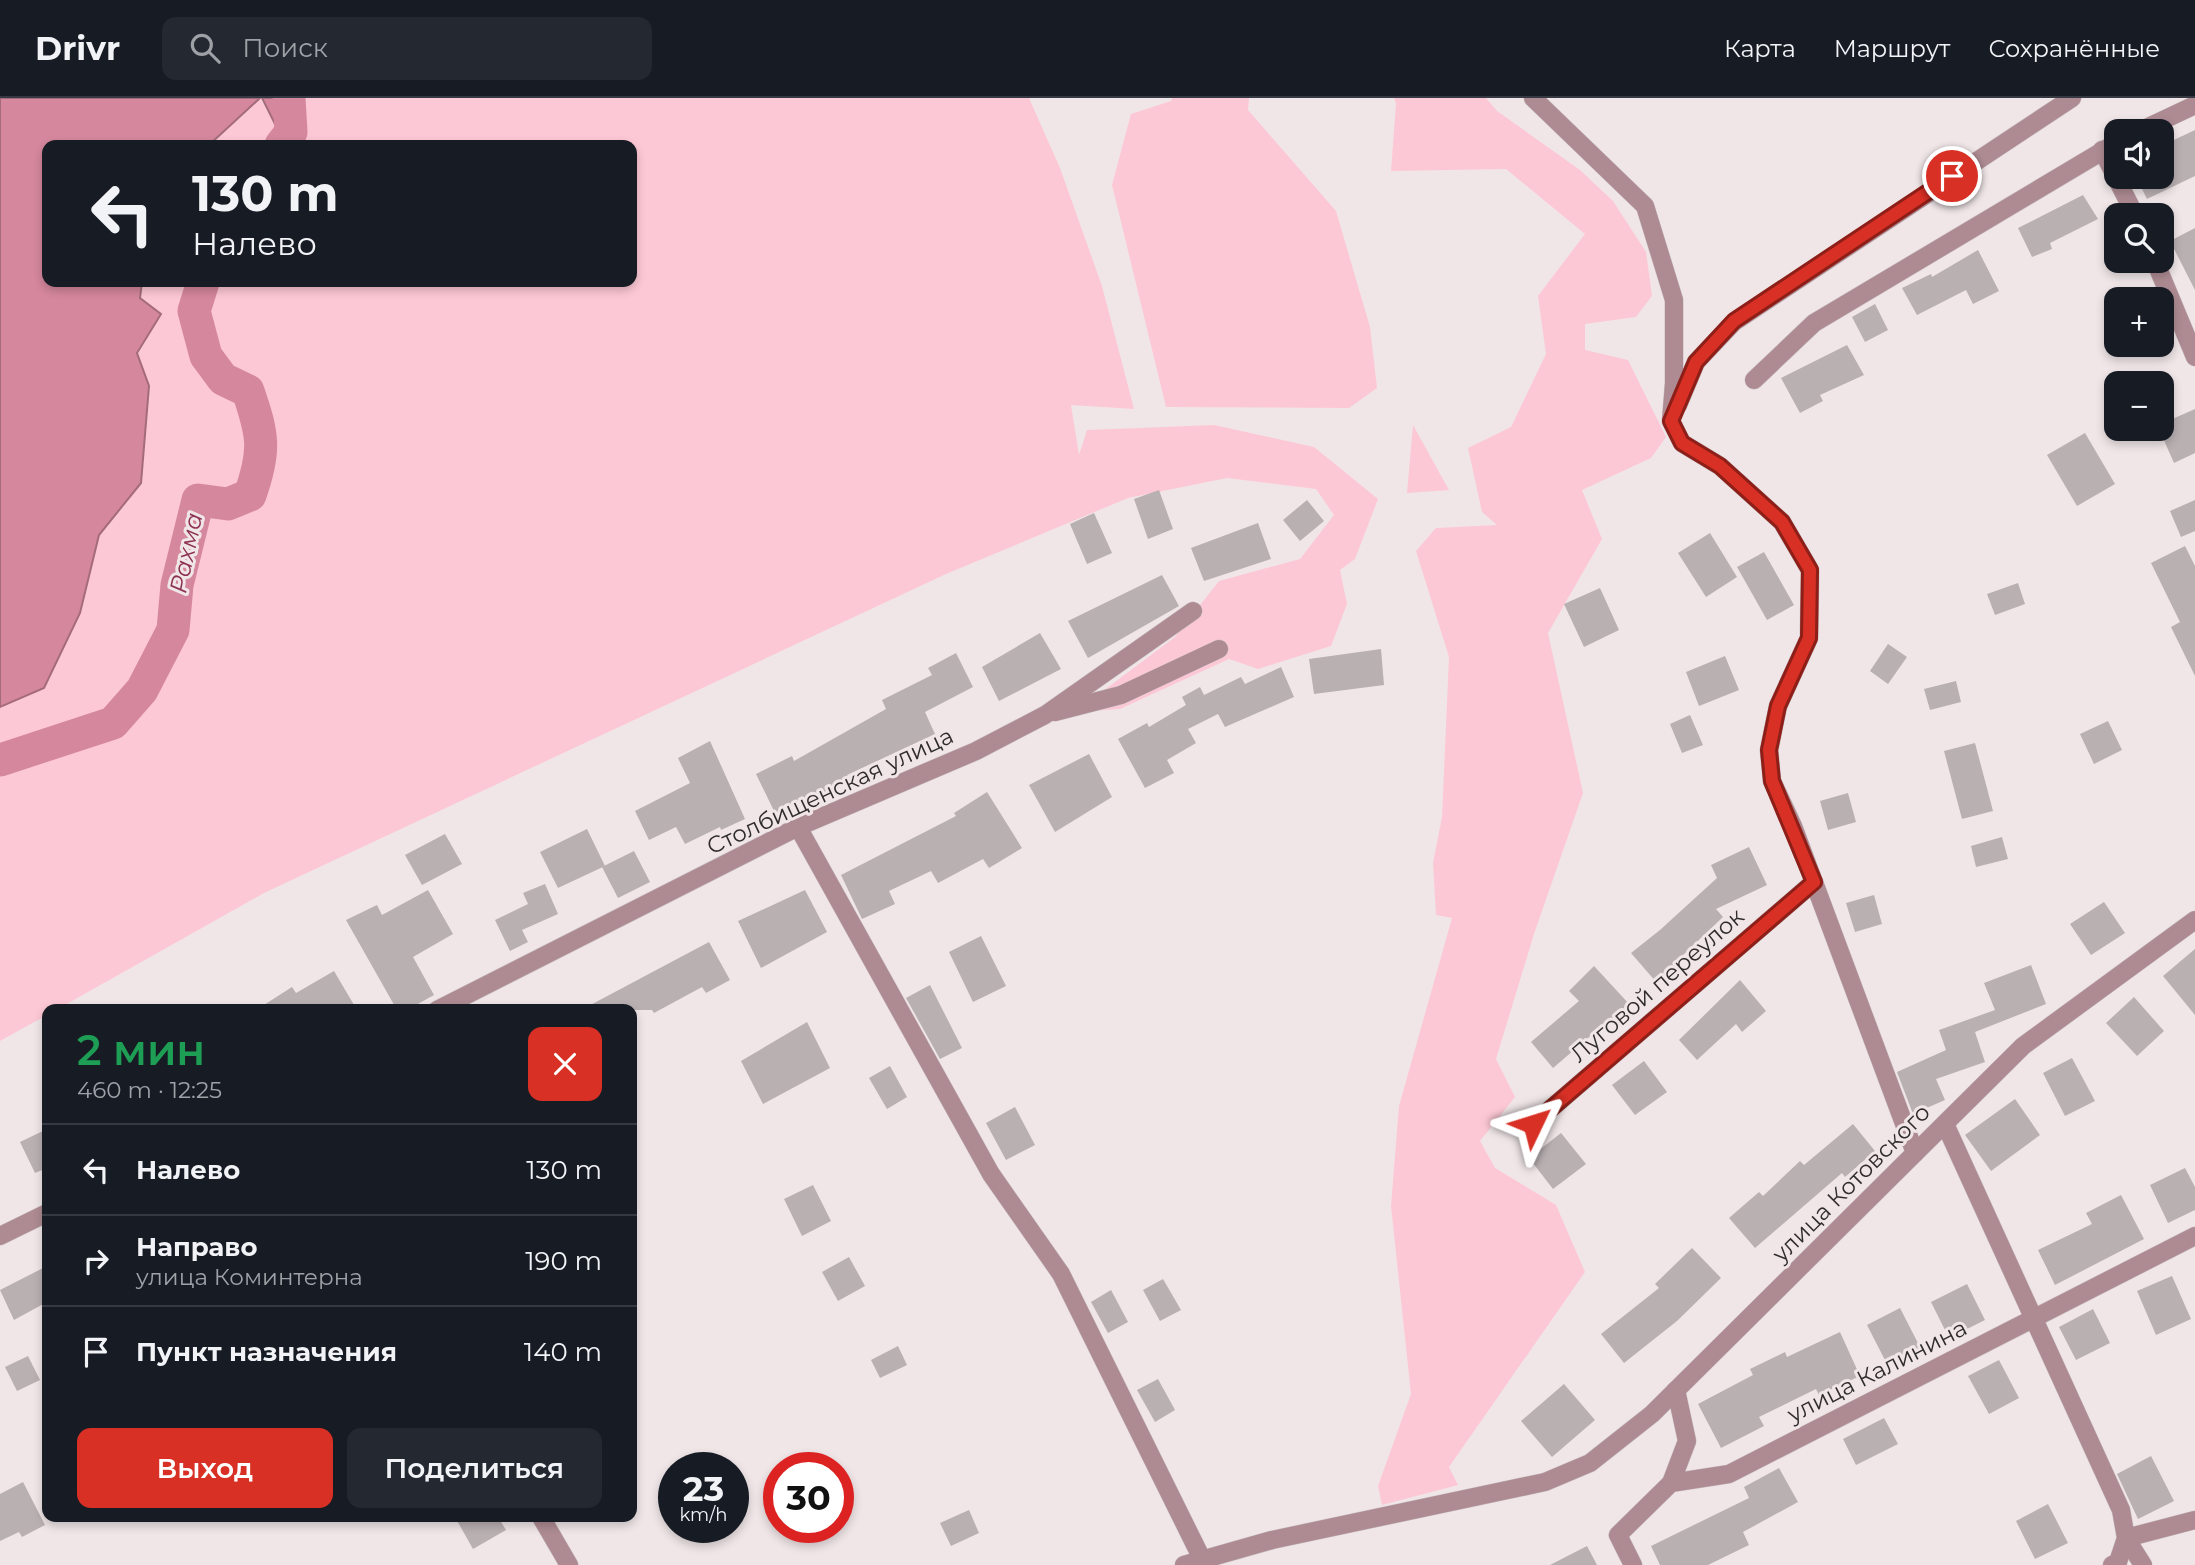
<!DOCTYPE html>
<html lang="ru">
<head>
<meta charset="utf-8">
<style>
  body { margin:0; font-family:Montserrat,sans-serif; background:#242831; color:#f1f3f6; height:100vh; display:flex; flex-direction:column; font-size:26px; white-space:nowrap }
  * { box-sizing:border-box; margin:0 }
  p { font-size:23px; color:#9ea1a6 }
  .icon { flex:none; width:38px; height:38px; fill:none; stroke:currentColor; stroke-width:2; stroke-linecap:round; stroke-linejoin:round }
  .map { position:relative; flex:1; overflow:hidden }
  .sheet { position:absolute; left:42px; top:906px; width:595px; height:518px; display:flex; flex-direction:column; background:#171b24; border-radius:14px; box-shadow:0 4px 10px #0003 }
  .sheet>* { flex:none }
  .guide { position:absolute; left:42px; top:42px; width:595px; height:147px; border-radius:14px; box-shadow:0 4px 10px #0003; background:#171b24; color:#f1f3f6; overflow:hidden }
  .controls { position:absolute; left:2104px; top:21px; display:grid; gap:14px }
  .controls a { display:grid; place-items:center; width:70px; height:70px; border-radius:14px; background:#171b24; box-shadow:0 4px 10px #0003; font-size:35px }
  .speed { position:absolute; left:658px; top:1354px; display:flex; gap:14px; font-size:35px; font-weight:700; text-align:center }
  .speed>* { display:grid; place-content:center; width:91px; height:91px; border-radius:50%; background:#171b24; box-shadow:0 4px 10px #0003; line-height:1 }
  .speed small { font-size:18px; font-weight:400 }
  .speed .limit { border:10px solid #d22; background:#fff; color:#111 }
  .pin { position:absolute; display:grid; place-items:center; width:60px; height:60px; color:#fff; margin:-30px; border:4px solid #fff; border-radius:50%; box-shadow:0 2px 7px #0007 }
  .me { position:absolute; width:77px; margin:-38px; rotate:49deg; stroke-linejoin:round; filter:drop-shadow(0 0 5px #0008) }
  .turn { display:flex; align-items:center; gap:24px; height:147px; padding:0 35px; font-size:32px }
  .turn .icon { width:91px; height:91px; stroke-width:2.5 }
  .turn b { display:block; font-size:49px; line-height:60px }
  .round { display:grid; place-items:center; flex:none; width:74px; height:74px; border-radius:14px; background:#242831 }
  .head { display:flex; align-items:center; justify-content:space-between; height:119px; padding:0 35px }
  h1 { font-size:42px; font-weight:600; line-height:52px; color:#1e9e55 }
  .cta { display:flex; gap:14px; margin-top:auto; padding:14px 35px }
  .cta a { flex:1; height:80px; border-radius:14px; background:#d93025; color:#fff; font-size:28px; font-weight:600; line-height:80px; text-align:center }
  .cta a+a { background:#242831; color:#f1f3f6 }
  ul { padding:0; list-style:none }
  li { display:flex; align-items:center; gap:21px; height:91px; padding:0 35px; border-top:2px solid #363941 }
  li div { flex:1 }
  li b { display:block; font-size:26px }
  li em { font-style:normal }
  header { display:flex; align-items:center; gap:42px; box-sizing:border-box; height:98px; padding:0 35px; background:#171b24; border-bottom:2px solid #363941 }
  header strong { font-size:33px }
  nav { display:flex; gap:38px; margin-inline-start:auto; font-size:24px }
  .search { width:490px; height:63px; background:#242831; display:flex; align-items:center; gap:18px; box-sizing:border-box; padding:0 24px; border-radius:14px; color:#9ea1a6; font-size:26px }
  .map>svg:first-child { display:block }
  .green { fill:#fdc8d5 }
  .water { fill:#d5879d; stroke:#a46c7b; stroke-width:2 }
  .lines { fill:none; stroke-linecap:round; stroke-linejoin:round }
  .river { stroke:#d5879d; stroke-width:33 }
  .building { fill:#b9b0b2 }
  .minor-casing { stroke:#cac1c3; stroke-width:19 }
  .minor { stroke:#ae8b93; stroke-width:18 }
  .route-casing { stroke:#8d1f18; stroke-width:18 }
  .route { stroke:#d93025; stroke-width:12 }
  .labels { text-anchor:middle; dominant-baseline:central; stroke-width:6; stroke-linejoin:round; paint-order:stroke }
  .street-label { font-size:23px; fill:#302c2d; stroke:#f0e6e8 }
  .water-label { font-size:24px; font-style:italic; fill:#8d3152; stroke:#f0e6e8 }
</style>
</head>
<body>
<header>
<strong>Drivr</strong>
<div class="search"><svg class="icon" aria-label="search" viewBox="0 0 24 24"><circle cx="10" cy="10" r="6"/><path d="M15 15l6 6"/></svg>Поиск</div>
<nav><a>Карта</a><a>Маршрут</a><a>Сохранённые</a></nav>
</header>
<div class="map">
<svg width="2195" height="1467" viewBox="0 0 2195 1467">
  <rect width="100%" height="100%" fill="#f0e6e8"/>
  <g class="green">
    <polygon points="260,0 279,33 291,0 1029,0 1060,70 1102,188 1134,311 1071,307 1079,357 1087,332 1214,327 1314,349 1378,401 1355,461 1340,472 1347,506 1331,548 1258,571 1229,561 1120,611 1075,614 1175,539 1219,483 1300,461 1334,417 1316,391 1227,380 1128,400 946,476 264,795 56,912 47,912 47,917 0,943 0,609 44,590 80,515 99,437 141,385 149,288 137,255 161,216 140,200 142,184 632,184 632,47 209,47"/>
    <polygon points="1172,0 1249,0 1248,12 1336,113 1370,229 1377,290 1349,310 1166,309 1112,87 1131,16 1171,3"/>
    <polygon points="1394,0 1486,0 1497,13 1580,72 1613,103 1646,154 1652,198 1636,219 1585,226 1585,252 1628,262 1666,339 1651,360 1582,392 1602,441 1548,535 1583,695 1534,836 1496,961 1515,999 1480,1043 1495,1070 1556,1107 1585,1174 1449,1369 1458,1387 1382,1407 1378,1388 1411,1296 1391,1108 1399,1008 1452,820 1436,817 1433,765 1442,719 1449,559 1416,453 1436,430 1497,427 1482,414 1468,350 1511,329 1546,256 1538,198 1585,136 1506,71 1391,73 1396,5"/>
    <polygon points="1413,327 1449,392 1407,395"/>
  </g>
  <g class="water">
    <polygon points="0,0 260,0 209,47 47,47 47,184 142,184 140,200 161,216 137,255 149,288 141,385 99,437 80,515 44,590 0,609"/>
    <polygon points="262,0 291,0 279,34"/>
  </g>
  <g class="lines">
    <g class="river">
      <polyline points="281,47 291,34 289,0"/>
      <path d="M0,662L113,625L142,592L173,532L177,487L198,402L228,406L250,397C266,352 263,337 248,293L223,281L206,258L194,213L203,184"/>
    </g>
  </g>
  <g class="building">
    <polygon points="2195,32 2195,78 2147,101 2136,79 2161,79 2161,48"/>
    <polygon points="2083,97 2098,121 2050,145 2052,151 2032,159 2018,130"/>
    <polygon points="2195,130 2195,192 2170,143"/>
    <polygon points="1978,152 1999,193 1973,206 1966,192 1917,217 1902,190 1931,176 1932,179"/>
    <polygon points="1875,206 1888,232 1865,244 1852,219"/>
    <polygon points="1847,247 1864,277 1820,297 1823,303 1800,315 1781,280"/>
    <polygon points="2195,311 2195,355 2174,365 2159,331 2161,326"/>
    <polygon points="2085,335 2115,386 2077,408 2047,357"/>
    <polygon points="1159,392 1173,431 1148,441 1134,401"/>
    <polygon points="1307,402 1324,423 1300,443 1283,422"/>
    <polygon points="2195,402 2195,433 2181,439 2170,413"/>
    <polygon points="1094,415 1112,455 1087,466 1070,426"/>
    <polygon points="1258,425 1271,461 1204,483 1191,450"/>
    <polygon points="1710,435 1737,479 1706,499 1678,455"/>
    <polygon points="2185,448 2195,468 2195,578 2171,529 2180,524 2151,465"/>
    <polygon points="1764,454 1794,507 1767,522 1737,469"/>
    <polygon points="1162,477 1179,508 1088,560 1068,523"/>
    <polygon points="2018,485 2025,506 1995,517 1987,496"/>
    <polygon points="1600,490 1619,532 1584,549 1564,506"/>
    <polygon points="1040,535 1061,571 999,603 982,569"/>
    <polygon points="1888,546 1907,559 1888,586 1870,573"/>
    <polygon points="1381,551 1384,587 1314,596 1309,561"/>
    <polygon points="956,555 973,589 925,614 935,636 847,677 850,682 822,698 820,695 776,717 756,676 792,658 794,663 886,611 882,602 932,577 928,570"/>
    <polygon points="1725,558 1739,592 1699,608 1686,574"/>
    <polygon points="1281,569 1294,599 1225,629 1218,616 1188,631 1196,645 1167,662 1174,675 1145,690 1118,641 1147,625 1149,629 1186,607 1182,599 1200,589 1204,597 1241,579 1245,586"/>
    <polygon points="1956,583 1961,604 1930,612 1924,591"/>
    <polygon points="1690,617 1703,647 1682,655 1670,626"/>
    <polygon points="2108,623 2122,652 2094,666 2080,636"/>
    <polygon points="710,643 745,721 721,732 720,729 685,746 676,729 649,742 635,713 690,685 678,660"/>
    <polygon points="1975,645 1993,713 1962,721 1944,653"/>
    <polygon points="1089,656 1112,699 1055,734 1029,687"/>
    <polygon points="987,694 1022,750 989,770 983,761 938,785 931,773 889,793 895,806 862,821 841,777 956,718 954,715"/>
    <polygon points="1848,695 1856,724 1828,732 1820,703"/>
    <polygon points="587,731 605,768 558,790 540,754"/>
    <polygon points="445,736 462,766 422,787 405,757"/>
    <polygon points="2002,739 2008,761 1976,769 1971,748"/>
    <polygon points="1749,749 1767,787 1716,811 1723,819 1682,858 1685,861 1657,885 1631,855 1660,832 1717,780 1711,767"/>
    <polygon points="634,753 650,784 618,800 602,769"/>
    <polygon points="545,786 558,816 522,832 528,844 510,853 495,822 528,806 523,795"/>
    <polygon points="428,792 453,836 413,859 434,897 407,912 397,912 346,822 377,807 382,817"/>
    <polygon points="805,792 827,834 761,870 738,823"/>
    <polygon points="1874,797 1882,826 1855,834 1846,805"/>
    <polygon points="2104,804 2125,835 2091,857 2070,826"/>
    <polygon points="981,838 1006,888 973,904 949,854"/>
    <polygon points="709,844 730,882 706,895 702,889 654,915 652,912 581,912"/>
    <polygon points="2195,851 2195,917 2163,878"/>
    <polygon points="2031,867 2046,906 1975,934 1985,964 1936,981 1945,1002 1913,1016 1897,974 1946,952 1939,932 1995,912 1984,885"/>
    <polygon points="1594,868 1630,907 1605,931 1602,928 1553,970 1531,944 1579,903 1569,893"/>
    <polygon points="334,873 357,912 256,912 292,889 296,895"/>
    <polygon points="1740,882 1766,913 1742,934 1736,926 1697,962 1679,942"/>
    <polygon points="930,887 962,950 940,961 906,900"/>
    <polygon points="2134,899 2164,933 2137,958 2106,925"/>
    <polygon points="807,924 830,970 763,1006 741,963"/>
    <polygon points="2072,960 2095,1003 2065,1018 2043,975"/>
    <polygon points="1644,963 1667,994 1635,1017 1612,987"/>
    <polygon points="890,968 907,999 887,1011 869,980"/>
    <polygon points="2015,1001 2040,1037 1991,1073 1965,1037"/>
    <polygon points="1015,1009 1035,1047 1006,1062 986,1025"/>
    <polygon points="1853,1026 1875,1053 1845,1079 1842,1075 1755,1150 1729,1120 1759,1094 1763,1098 1800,1063 1804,1067"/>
    <polygon points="47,1031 47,1070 35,1075 20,1044"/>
    <polygon points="1561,1035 1586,1066 1553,1091 1529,1060"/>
    <polygon points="2185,1070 2195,1089 2195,1112 2168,1125 2150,1087"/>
    <polygon points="813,1087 831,1123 802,1138 784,1101"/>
    <polygon points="2121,1097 2144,1141 2055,1187 2038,1152 2092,1126 2086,1115"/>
    <polygon points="1692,1150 1721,1180 1677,1223 1624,1265 1601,1236 1659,1190 1655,1186"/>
    <polygon points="849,1159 865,1188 838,1203 822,1174"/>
    <polygon points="47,1168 47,1204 14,1222 0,1192"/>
    <polygon points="2172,1178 2191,1221 2156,1237 2137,1193"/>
    <polygon points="1163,1181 1181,1212 1160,1223 1143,1192"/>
    <polygon points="1967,1186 1985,1222 1949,1240 1931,1204"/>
    <polygon points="1111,1192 1128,1224 1108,1235 1091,1204"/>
    <polygon points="1900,1210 1922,1253 1889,1270 1867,1227"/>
    <polygon points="2093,1211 2110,1245 2076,1262 2059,1229"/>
    <polygon points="1840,1234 1860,1278 1819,1297 1816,1291 1759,1319 1764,1328 1721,1350 1698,1306 1753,1277 1750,1271 1785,1254 1787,1259"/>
    <polygon points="898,1248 907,1267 880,1280 871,1262"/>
    <polygon points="28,1258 40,1282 17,1293 5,1269"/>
    <polygon points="1999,1262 2019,1300 1989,1316 1968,1278"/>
    <polygon points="1158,1281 1175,1312 1155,1324 1137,1292"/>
    <polygon points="1564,1286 1595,1322 1552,1359 1521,1323"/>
    <polygon points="1884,1320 1898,1346 1856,1367 1843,1341"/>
    <polygon points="2151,1358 2174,1403 2138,1421 2117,1376"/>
    <polygon points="1779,1370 1798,1404 1743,1434 1749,1447 1708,1467 1660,1467 1651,1448 1749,1400 1744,1389"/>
    <polygon points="23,1384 45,1427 22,1439 19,1434 0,1443 0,1396"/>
    <polygon points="2048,1406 2068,1445 2035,1461 2016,1423"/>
    <polygon points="969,1412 979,1435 951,1448 940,1425"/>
    <polygon points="455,1419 498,1419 506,1432 473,1451"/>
    <polygon points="1587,1448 1597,1467 1550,1467"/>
  </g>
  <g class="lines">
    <defs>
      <g id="minor">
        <polyline points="1533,0 1645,108 1674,202 1674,285 1671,323 1682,345 1720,368 1782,424 1810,472 1809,540 1778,608 1769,652 1772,683 1793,728 1915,1055"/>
        <polyline points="2140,33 2195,7"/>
        <polyline points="2102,52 2135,117"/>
        <polyline points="2155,163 2195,259"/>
        <polyline points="1754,282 1814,225 2116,45"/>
        <polyline points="1678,307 1696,264 1734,224 2072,0"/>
        <polyline points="1055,614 1121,597 1219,551"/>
        <polyline points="798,729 991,1076 1061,1176 1202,1461"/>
        <polyline points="437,912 798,729 976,653 1045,617 1193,513"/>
        <polyline points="1533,1026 1814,784"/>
        <polyline points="1945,1026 2121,1412 2126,1440 2118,1464 2112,1467"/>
        <polyline points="0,1138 47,1115"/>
        <polyline points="1671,1385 1687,1343 1676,1292"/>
        <polyline points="541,1419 569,1467"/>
        <polyline points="1184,1467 1272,1442 1545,1384 1590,1365 1652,1316 2023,948 2195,822"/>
        <polyline points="1633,1467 1618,1437 1671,1385 1729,1376 2195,1138"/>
        <polyline points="2143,1467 2126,1440 2195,1422"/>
      </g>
    </defs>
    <use href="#minor" class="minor-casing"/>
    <use href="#minor" class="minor"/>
  </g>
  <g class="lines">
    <defs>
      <polyline id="route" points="1533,1026 1814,784 1772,683 1769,652 1778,608 1809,540 1810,472 1782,424 1720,368 1682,345 1671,323 1696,264 1734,223 1952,78"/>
    </defs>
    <use href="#route" class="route-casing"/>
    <use href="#route" class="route"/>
  </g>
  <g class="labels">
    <g class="street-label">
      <text transform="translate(830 693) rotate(-25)">Столбищенская улица</text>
      <text transform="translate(1657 887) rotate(-41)">Луговой переулок</text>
      <text transform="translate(1851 1085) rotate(-45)">улица Котовского</text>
      <text transform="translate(1877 1273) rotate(-27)">улица Калинина</text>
    </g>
    <g class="water-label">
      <text transform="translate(186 455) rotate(-78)">Рахма</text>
    </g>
  </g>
</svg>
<div class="controls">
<a><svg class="icon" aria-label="sound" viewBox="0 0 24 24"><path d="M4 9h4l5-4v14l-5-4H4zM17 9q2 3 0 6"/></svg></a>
<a><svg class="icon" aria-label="search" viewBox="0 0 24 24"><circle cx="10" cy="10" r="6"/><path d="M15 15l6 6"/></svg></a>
<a>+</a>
<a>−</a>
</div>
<div class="speed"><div>23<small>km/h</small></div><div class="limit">30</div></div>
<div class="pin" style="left:1952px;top:78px;background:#d93025"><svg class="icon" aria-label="arrive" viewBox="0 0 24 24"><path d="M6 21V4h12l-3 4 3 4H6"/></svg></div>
<svg class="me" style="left:1533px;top:1026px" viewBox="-20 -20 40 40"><path d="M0-17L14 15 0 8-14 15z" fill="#d93025" stroke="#fff" stroke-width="4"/></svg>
<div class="guide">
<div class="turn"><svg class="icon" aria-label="left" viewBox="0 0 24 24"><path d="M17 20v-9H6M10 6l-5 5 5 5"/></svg><div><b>130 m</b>Налево</div></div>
</div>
<section class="sheet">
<div class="head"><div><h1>2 мин</h1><p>460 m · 12:25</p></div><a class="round" style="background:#d93025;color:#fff"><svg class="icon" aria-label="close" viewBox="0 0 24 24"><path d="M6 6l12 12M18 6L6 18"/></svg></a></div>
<ul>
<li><svg class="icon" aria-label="left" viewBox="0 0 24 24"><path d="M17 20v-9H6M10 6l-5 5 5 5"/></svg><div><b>Налево</b></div><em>130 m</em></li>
<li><svg class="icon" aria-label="right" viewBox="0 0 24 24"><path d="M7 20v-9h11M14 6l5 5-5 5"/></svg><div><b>Направо</b><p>улица Коминтерна</p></div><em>190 m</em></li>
<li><svg class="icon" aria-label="arrive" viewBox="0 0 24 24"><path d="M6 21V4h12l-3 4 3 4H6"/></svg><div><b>Пункт назначения</b></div><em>140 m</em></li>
</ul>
<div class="cta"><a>Выход</a><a>Поделиться</a></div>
</section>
</div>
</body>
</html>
